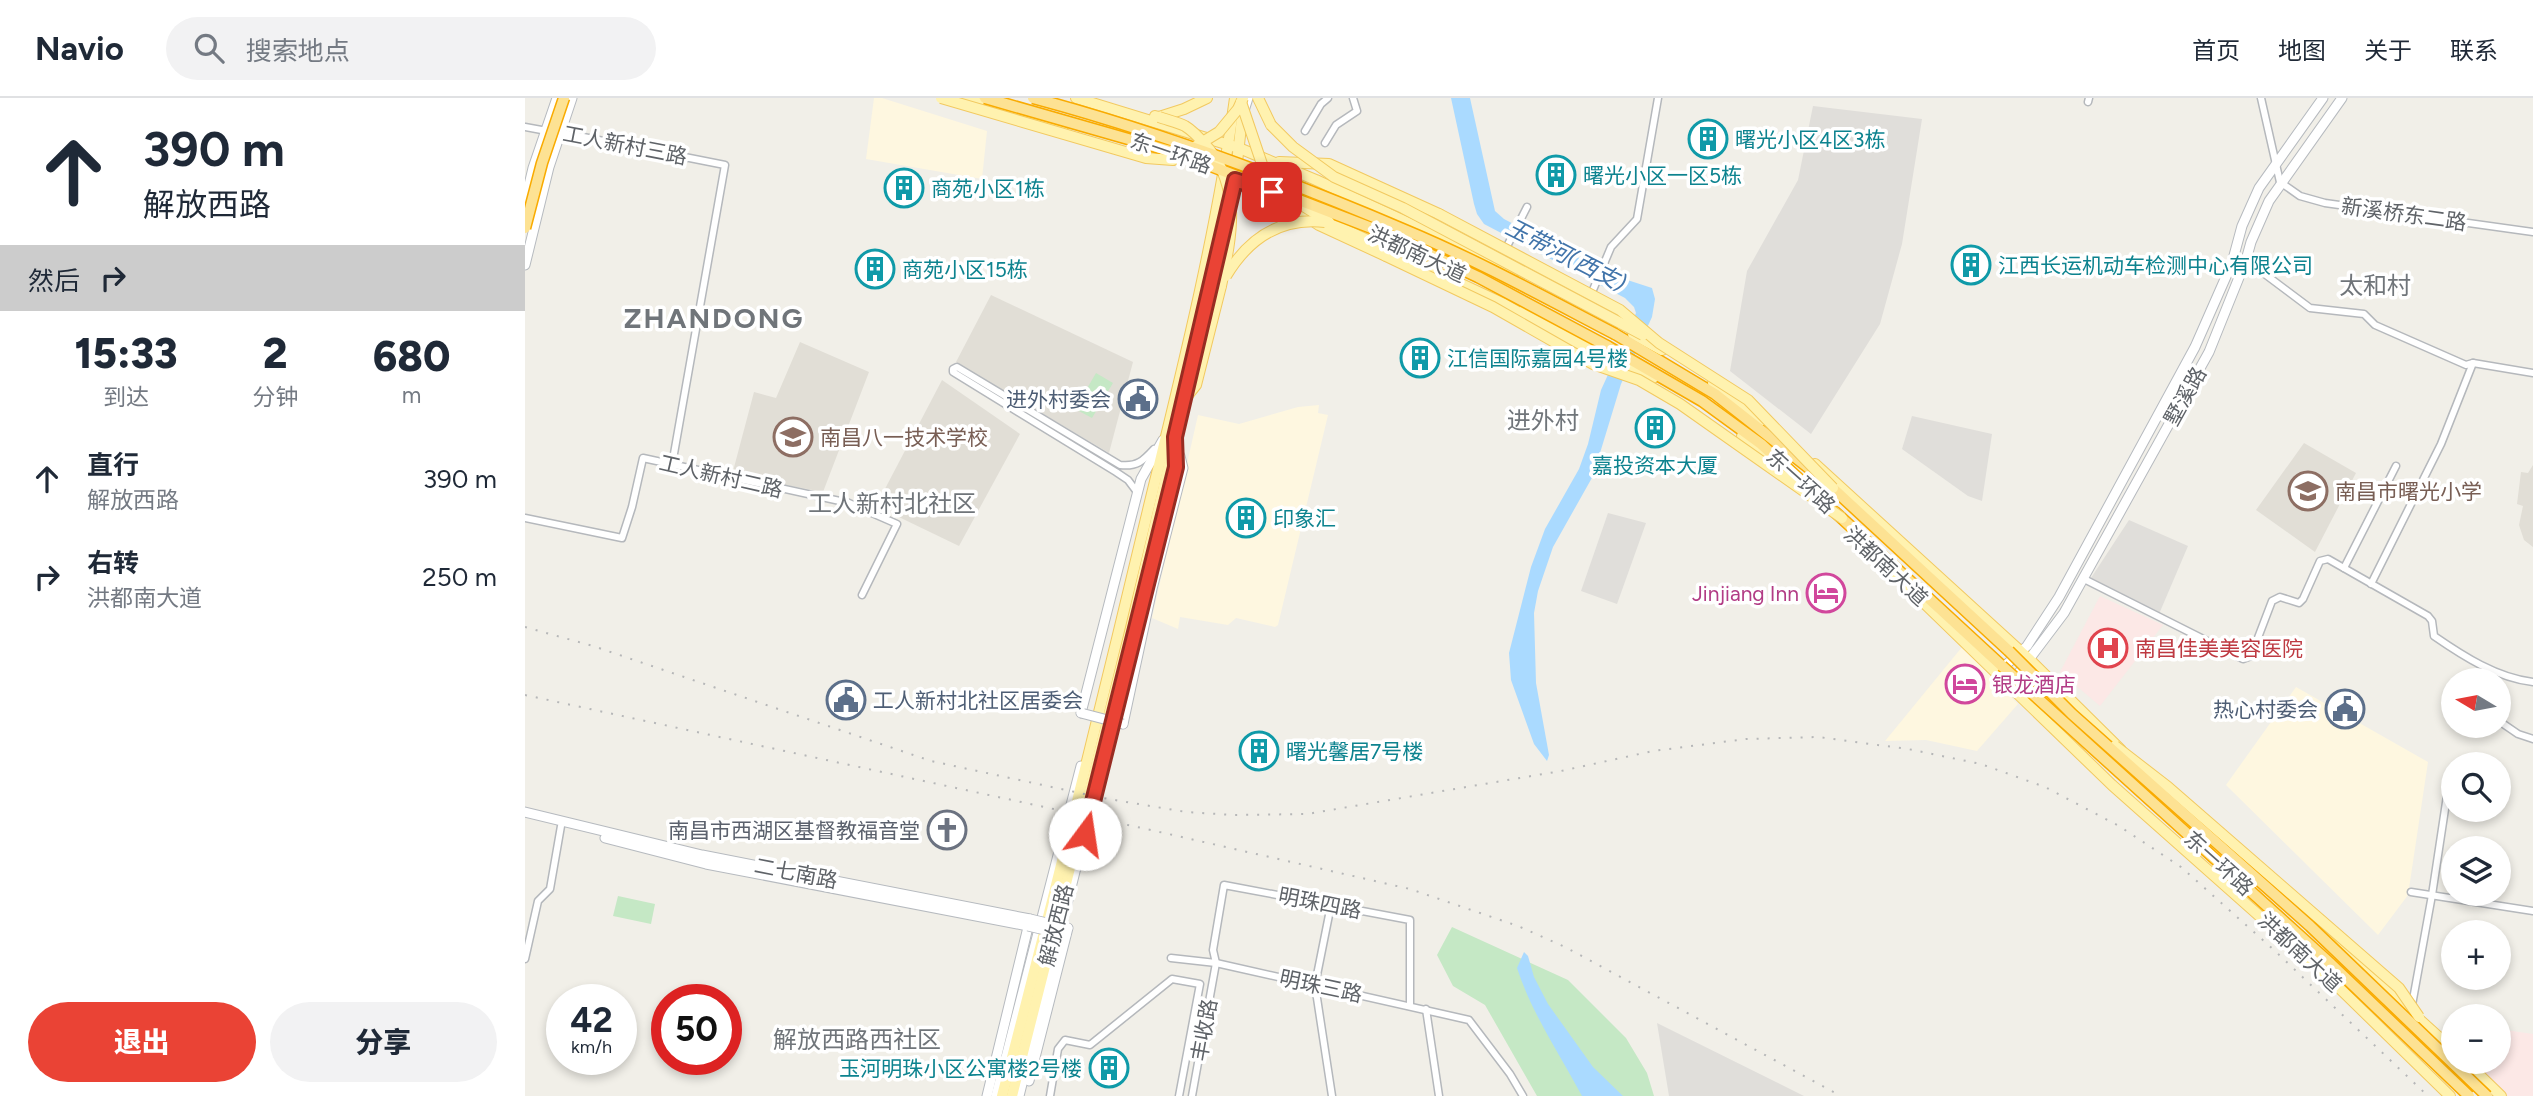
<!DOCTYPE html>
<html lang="zh">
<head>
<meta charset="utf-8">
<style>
  body { margin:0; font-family:Figtree,"Noto Sans SC",sans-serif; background:#f2f2f3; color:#1f2937; height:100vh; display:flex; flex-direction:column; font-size:26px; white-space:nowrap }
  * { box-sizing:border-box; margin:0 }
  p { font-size:23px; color:#747a83 }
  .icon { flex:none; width:38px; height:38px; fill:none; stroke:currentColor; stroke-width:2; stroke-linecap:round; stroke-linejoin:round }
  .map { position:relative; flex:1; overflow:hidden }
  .drawer { display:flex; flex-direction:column; background:#fff; width:525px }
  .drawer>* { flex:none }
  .guide { background:#fff; color:#1f2937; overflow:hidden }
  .needle { width:46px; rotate:280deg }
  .buttons { position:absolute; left:1916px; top:570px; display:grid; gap:14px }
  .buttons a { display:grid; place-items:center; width:70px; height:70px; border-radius:50%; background:#fff; box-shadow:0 4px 10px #0003; font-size:35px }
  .speed { position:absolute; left:21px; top:886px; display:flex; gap:14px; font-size:35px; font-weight:700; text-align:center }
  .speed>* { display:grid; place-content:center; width:91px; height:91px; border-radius:50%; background:#fff; box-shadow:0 4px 10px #0003; line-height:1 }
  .speed small { font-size:18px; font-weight:400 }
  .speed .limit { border:10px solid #d22; background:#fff; color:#111 }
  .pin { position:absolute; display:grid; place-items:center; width:60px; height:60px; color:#fff; margin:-30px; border-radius:14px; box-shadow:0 4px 10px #0006 }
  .me { position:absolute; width:77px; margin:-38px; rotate:14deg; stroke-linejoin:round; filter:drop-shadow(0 0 5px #0008) }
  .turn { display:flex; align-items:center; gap:24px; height:147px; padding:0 28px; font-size:32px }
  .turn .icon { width:91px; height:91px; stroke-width:2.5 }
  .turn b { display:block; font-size:49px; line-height:60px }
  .then { display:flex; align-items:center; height:66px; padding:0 28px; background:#0003; gap:14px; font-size:26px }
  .eta { display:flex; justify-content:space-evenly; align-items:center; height:119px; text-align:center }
  .eta b { font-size:42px; font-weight:800; line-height:49px }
  .action { display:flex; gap:14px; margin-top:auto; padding:14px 28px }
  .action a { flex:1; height:80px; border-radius:42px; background:#ea4335; color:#fff; font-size:28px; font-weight:800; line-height:80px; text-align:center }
  .action a+a { background:#f2f2f3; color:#1f2937 }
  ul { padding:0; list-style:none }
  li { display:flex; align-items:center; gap:21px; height:98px; padding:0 28px }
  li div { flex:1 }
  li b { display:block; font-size:26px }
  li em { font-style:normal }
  header { display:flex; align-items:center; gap:42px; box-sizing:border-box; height:98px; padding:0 35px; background:#fff; border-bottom:2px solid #e0e1e3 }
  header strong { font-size:33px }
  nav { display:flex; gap:38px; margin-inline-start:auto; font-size:24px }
  .search { width:490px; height:63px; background:#f2f2f3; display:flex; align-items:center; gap:18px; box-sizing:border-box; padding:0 24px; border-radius:38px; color:#747a83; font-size:26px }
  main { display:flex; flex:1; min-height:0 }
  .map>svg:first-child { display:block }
  .commercial { fill:#fef7e0 }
  .industrial { fill:#e0deda }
  .education { fill:#e1ded6 }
  .medical { fill:#fce8e6 }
  .green { fill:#c5e8c5 }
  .water { fill:#aadaff }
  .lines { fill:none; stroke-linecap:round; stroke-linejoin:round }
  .street-casing { stroke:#b5b8bc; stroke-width:9 }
  .secondary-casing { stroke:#b6babf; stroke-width:11 }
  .primary-casing { stroke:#f2c960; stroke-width:12 }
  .highway-casing { stroke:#f9ab00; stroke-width:13 }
  .street { stroke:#fff; stroke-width:6 }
  .secondary { stroke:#fff; stroke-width:9 }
  .primary { stroke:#fff2af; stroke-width:10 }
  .highway { stroke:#fde293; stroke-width:10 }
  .rail { stroke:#b6b7b8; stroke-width:2; stroke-dasharray:2 9; stroke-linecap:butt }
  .secondary-bridge-casing { stroke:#b6babf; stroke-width:11; stroke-linecap:butt }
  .primary-bridge-casing { stroke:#f2c960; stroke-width:12; stroke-linecap:butt }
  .highway-bridge-casing { stroke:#f9ab00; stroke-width:13; stroke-linecap:butt }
  .secondary-bridge { stroke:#fff; stroke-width:9 }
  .primary-bridge { stroke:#fff2af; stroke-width:10 }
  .highway-bridge { stroke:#fde293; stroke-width:10 }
  .route-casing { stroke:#982c22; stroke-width:18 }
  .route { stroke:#ea4335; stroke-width:12 }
  .labels { text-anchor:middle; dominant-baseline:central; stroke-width:7; stroke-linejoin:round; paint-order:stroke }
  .culture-label { font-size:21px; fill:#0d838f; stroke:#fff; text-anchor:start }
  .street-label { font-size:21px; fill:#5f6368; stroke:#fff }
  .service-label { font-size:21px; fill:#4e5e75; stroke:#fff; text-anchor:end }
  .education-label { font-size:21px; fill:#785e54; stroke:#fff; text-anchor:start }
  .hotel-label { font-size:21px; fill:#b23c85; stroke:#fff; text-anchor:end }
  .health-label { font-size:21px; fill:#be3a42; stroke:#fff; text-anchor:start }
  .worship-label { font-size:21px; fill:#5b616d; stroke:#fff; text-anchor:end }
  .water-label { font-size:23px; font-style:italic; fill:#4174aa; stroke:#fff }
  .quarter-label { font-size:24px; fill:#70757a; stroke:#fff }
  .district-label { font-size:28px; font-weight:bold; letter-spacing:2px; fill:#70757a; stroke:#fff }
</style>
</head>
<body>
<header>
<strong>Navio</strong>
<div class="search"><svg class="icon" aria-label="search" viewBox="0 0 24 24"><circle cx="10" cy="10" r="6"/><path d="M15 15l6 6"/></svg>搜索地点</div>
<nav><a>首页</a><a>地图</a><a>关于</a><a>联系</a></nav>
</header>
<main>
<section class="drawer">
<div class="guide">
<div class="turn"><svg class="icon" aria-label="ahead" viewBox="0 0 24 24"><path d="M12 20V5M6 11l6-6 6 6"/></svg><div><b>390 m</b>解放西路</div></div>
<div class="then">然后<svg class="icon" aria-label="right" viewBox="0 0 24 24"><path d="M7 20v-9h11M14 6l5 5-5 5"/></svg></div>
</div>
<div class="eta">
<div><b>15:33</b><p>到达</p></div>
<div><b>2</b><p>分钟</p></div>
<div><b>680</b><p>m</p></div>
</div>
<ul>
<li><svg class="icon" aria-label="ahead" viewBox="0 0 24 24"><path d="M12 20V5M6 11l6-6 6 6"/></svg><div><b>直行</b><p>解放西路</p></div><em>390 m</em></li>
<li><svg class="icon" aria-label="right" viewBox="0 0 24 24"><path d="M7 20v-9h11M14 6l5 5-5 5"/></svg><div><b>右转</b><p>洪都南大道</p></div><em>250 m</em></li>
</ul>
<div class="action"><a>退出</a><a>分享</a></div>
</section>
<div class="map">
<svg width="2008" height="998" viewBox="0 0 2008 998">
  <rect width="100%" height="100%" fill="#f1efe8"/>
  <g class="commercial">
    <polygon points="349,0 357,0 462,33 457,81 341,61"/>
    <polygon points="794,307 793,315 803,317 753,527 750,529 711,520 703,527 655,519 653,531 627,520 673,317 714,326 773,309"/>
    <polygon points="1437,549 1493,606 1452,653 1401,642 1360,643"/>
    <polygon points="1771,589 1903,664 1883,797 1853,837 1701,687"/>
  </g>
  <g class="industrial">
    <polygon points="1288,8 1397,21 1377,146 1355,226 1286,336 1205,273 1222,173 1273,82"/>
    <polygon points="1387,318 1467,336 1457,403 1443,398 1377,351"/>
    <polygon points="1083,415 1121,425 1092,506 1056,493"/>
    <polygon points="1604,422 1663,448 1634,516 1566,480"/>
    <polygon points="1132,925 1279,998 1144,998"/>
  </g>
  <g class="education">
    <polygon points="466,197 608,264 584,355 431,264"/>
    <polygon points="275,244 344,274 298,394 207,377 229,294 251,300"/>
    <polygon points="417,282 495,336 434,448 351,408"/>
    <polygon points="1779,345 1831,375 1790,454 1731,412"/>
    <polygon points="2008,367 2008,449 1999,442 1994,427 1998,408 1992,406 1996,374 2003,375"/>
  </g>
  <g class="medical">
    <polygon points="1575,498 1638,527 1575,608 1535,574"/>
    <polygon points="1974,931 2008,936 2008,998 1983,998 1948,964 1974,964"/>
  </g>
  <g class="green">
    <polygon points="571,275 588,285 567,320 550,311"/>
    <polygon points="93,798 130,806 126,826 88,818"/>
    <polygon points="927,829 1043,882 1101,940 1122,975 1129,998 1012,998 960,907 928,888 912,857"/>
  </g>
  <g class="water">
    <polygon points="926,0 945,0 970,113 979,121 1087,177 1127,190 1130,201 1127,219 1096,286 1068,378 1028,449 1013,493 1009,515 1011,585 1024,657 1022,663 1009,646 986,582 984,555 1006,469 1020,431 1054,371 1063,346 1076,292 1111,215 1109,209 1100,200 959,126 952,116 949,106"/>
    <path d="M999,854L1003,858L1009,879L1023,906L1068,969L1098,998H1057C1034,955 1007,916 992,870Z"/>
  </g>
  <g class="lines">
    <defs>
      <g id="street">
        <polyline points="1736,0 1755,84 1775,98 1800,105 2008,134"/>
        <polyline points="1563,4 1564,0"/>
        <polyline points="0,29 22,33"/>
        <polyline points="780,33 796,6 803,0"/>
        <polyline points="33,34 200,67 147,367"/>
        <polyline points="800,45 811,27 832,13 828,0"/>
        <polyline points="1721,162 1785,210 1839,216 1850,227 1941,267 1948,265 2008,275"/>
        <polyline points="974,164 1002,109"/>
        <polyline points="1065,199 1086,149 1112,121 1133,0"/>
        <path d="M612,394L603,382L591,374L428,274V271L432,269L595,367C612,369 618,363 629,351"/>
        <polyline points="0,420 97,440 107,409 118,360 324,405 372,426 337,497"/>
        <polyline points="1819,470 1871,368"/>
        <path d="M1559,481L1718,561L1726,558L1747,503L1755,499L1774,505L1778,501L1795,463L1803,461L1903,518L1907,523L1909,538C1938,558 1972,580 2008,584"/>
        <polyline points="1846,486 1916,346 1948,265"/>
        <polyline points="1974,623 1993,636 2008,641"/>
        <polyline points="1886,794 2008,813"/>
        <polyline points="806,807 790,887 807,998"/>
        <polyline points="646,860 691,865 944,922 985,976 998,998"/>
        <polyline points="0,861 13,803 25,791 36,728"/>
        <polyline points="1887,907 1907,797 1925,678"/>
        <polyline points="901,911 914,998"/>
        <polyline points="525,998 533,951 540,942 565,947 647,881 675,886 654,998"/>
        <polyline points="667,998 691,865 688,852 699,787 885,822 885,908"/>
      </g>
      <g id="secondary">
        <polyline points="718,16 723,0"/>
        <polyline points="0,104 8,70 32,0"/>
        <polyline points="0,167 24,69 47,0"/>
        <polyline points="1474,573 1502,548 1534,499 1670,249 1707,165 1717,128 1734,90 1798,0"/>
        <polyline points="1487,584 1539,515 1684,254 1721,162 1726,144 1744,103 1817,0"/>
        <polyline points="556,615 616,381 638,342"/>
        <polyline points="598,626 627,491 658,370 655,358"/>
        <polyline points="0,714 177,757 505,821 462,998"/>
        <polyline points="80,740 181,766 503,828"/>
        <polyline points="504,983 543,830"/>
        <polyline points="471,998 556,668"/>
        <polyline points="494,998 651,369 650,347"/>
      </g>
      <g id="primary">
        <polyline points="435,0 538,28"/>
        <polyline points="551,0 714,50 791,82 989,174"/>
        <polyline points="733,0 746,27"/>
        <polyline points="630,18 634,19 659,11 682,0"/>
        <polyline points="754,64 804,66 914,116"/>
        <polyline points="747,95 794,127 861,158"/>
        <polyline points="804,124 979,206 1097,273"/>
        <polyline points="1000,210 1128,280"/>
        <polyline points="1108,236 1137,252"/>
        <polyline points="1188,285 1238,322"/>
        <polyline points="659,302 671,287 696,188"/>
        <polyline points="1217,338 1251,366"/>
        <polyline points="1290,366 1505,562 1596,652"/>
        <polyline points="1367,474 1587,687 1801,877 1925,998"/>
        <polyline points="1708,753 1928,952"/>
        <polyline points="1941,964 1976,998"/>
        <path d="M477,998C528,802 577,605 624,408C657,273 691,138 710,0"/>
        <polyline points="487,998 606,530 710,82 718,11"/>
      </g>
      <g id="highway">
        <polyline points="1090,236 1190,296 1289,374"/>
        <polyline points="1082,248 1177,303 1236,346 1298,403"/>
        <polyline points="1301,384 1484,553"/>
        <polyline points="1310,414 1477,568"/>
      </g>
    </defs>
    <use href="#street" class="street-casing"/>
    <use href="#secondary" class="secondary-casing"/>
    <use href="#primary" class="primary-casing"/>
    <use href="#highway" class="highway-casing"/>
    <use href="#street" class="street"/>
    <use href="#secondary" class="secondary"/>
    <use href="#primary" class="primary"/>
    <use href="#highway" class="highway"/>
    <g class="rail">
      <polyline points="0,529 68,548 406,663 578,700 661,714 708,717 782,716 1036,673 1128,653 1221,641 1293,639 1383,651 1456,666 1520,689 1594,728 1656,769 1749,852 1903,998"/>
      <polyline points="0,597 626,732 885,791 993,828 1040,849 1316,998"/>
    </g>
    <defs>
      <g id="secondary-bridge">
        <polyline points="556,615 598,626"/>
        <polyline points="505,821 543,830"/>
        <polyline points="503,828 541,837"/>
      </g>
      <g id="primary-bridge">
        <polyline points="416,0 621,60 648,62 694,34 713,11 718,0"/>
        <polyline points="716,4 741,78 756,95"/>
        <path d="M634,19C642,22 652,24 660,28C670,34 677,43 684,51C717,92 706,140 696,188"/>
        <polyline points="746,27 768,49 809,79 878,110 1118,237"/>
        <polyline points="775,106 804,124"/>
        <polyline points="914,116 1095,212 1134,245 1223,302 1308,390"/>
        <polyline points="861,158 968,209 1068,266 1114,282 1155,306 1317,420"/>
        <path d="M701,178C723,141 755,119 800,124"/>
        <polyline points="1590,648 1643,689 1874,890 1894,919"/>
      </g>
      <g id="highway-bridge">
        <polyline points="460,0 652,55 862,136 953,179 1082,248"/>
        <path d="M508,0C635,34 758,80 880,132C952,162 1021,200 1090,236"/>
        <polyline points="0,130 17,65 39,0"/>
        <polyline points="1484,553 1547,616 1785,828 1962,998"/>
        <polyline points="1477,568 1806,866 1944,998"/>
      </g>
    </defs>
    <use href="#secondary-bridge" class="secondary-bridge-casing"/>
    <use href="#primary-bridge" class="primary-bridge-casing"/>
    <use href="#highway-bridge" class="highway-bridge-casing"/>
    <use href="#secondary-bridge" class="secondary-bridge"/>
    <use href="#primary-bridge" class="primary-bridge"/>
    <use href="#highway-bridge" class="highway-bridge"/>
  </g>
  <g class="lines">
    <defs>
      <polyline id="route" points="560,736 651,369 650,339 710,82 747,94"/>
    </defs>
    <use href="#route" class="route-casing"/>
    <use href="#route" class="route"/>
  </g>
  <defs>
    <symbol id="building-ring" viewBox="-11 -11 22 22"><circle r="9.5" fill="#fff" stroke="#0f9aa8" stroke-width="1.5"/><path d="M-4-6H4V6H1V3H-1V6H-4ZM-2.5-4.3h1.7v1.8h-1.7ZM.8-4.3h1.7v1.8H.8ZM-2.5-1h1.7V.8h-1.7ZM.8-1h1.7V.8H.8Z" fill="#0f9aa8"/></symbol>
    <symbol id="civic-ring" viewBox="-11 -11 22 22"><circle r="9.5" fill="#fff" stroke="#5c6f8a" stroke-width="1.5"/><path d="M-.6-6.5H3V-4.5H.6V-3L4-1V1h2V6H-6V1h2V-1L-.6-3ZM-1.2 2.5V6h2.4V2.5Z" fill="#5c6f8a"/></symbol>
    <symbol id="school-ring" viewBox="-11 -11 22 22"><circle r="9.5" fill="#fff" stroke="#8d6e63" stroke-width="1.5"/><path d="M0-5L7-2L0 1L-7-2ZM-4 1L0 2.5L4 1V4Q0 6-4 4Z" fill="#8d6e63"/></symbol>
    <symbol id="hotel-ring" viewBox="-11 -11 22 22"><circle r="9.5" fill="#fff" stroke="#d1479c" stroke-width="1.5"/><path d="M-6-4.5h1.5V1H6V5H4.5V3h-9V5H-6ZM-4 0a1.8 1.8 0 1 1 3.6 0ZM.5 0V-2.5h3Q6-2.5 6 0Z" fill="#d1479c"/></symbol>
    <symbol id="hospital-ring" viewBox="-11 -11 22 22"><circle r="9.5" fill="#fff" stroke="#e0444e" stroke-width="1.5"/><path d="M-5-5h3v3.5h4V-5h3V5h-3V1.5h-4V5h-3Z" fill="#e0444e"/></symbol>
    <symbol id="church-ring" viewBox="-11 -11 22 22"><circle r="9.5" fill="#fff" stroke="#6b7280" stroke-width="1.5"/><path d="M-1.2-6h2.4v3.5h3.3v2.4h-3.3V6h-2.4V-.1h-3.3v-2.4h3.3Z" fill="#6b7280"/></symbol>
  </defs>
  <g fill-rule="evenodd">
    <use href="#building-ring" x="1161" y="19" width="44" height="44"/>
    <use href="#building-ring" x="1009" y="55" width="44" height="44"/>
    <use href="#building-ring" x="357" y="68" width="44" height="44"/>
    <use href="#building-ring" x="1424" y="145" width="44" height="44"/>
    <use href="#building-ring" x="328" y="149" width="44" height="44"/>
    <use href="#building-ring" x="873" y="238" width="44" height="44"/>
    <use href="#civic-ring" x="591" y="279" width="44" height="44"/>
    <use href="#building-ring" x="1108" y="308" width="44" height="44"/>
    <use href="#school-ring" x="246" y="317" width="44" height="44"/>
    <use href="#school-ring" x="1761" y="371" width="44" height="44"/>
    <use href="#building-ring" x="699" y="398" width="44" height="44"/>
    <use href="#hotel-ring" x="1279" y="473" width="44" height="44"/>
    <use href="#hospital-ring" x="1561" y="528" width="44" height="44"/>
    <use href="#hotel-ring" x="1418" y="564" width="44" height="44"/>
    <use href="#civic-ring" x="299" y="580" width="44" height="44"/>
    <use href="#civic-ring" x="1798" y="589" width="44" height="44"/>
    <use href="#building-ring" x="712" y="631" width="44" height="44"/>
    <use href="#church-ring" x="400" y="710" width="44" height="44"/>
    <use href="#building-ring" x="562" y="948" width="44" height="44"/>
  </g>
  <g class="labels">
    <g class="culture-label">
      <text x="1210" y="41">曙光小区4区3栋</text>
      <text x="1058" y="77">曙光小区一区5栋</text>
      <text x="406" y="90">商苑小区1栋</text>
      <text x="1473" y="167">江西长运机动车检测中心有限公司</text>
      <text x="377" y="171">商苑小区15栋</text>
      <text x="922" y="260">江信国际嘉园4号楼</text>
      <text x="1130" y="367" text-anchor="middle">嘉投资本大厦</text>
      <text x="748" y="420">印象汇</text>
      <text x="761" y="653">曙光馨居7号楼</text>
      <text x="557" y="970" text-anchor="end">玉河明珠小区公寓楼2号楼</text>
    </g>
    <g class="street-label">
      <text transform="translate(100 47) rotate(11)">工人新村三路</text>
      <text transform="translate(646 55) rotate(19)">东一环路</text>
      <text transform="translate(1879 116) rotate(8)">新溪桥东二路</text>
      <text transform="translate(892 156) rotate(25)">洪都南大道</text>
      <text transform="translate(1660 298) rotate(-61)">墅溪路</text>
      <text transform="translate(196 378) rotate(13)">工人新村二路</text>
      <text transform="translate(1276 383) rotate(42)">东一环路</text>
      <text transform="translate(1361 468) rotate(43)">洪都南大道</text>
      <text transform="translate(1694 765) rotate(42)">东一环路</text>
      <text transform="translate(271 775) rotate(11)">二七南路</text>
      <text transform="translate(795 805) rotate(11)">明珠四路</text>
      <text transform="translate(531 827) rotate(-76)">解放西路</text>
      <text transform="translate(1775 854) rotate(43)">洪都南大道</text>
      <text transform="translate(796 888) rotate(12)">明珠三路</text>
      <text transform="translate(679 932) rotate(-80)">丰收路</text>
    </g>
    <g class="service-label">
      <text x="586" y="301">进外村委会</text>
      <text x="348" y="602" text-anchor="start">工人新村北社区居委会</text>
      <text x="1793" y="611">热心村委会</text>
    </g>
    <g class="education-label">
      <text x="295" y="339">南昌八一技术学校</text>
      <text x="1810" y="393">南昌市曙光小学</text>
    </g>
    <g class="hotel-label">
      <text x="1274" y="495">Jinjiang Inn</text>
      <text x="1467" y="586" text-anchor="start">银龙酒店</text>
    </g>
    <g class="health-label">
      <text x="1610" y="550">南昌佳美美容医院</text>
    </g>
    <g class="worship-label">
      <text x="395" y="732">南昌市西湖区基督教福音堂</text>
    </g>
    <g class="water-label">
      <text transform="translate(1041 157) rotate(27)">玉带河(西支)</text>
    </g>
    <g class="quarter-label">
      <text x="1850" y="187">太和村</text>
      <text x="1018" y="322">进外村</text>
      <text x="367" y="405">工人新村北社区</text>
      <text x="332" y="941">解放西路西社区</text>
    </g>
    <g class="district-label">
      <text x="189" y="220">ZHANDONG</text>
    </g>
  </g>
</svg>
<div class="buttons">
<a><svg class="needle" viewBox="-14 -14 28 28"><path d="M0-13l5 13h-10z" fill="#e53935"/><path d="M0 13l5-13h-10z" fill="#747a83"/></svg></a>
<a><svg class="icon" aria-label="search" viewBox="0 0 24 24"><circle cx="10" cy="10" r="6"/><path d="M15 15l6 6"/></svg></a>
<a><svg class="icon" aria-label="layers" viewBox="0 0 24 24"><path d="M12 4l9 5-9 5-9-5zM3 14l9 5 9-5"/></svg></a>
<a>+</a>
<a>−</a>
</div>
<div class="speed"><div>42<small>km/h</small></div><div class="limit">50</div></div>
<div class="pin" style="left:747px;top:94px;background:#d93025"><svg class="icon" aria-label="arrive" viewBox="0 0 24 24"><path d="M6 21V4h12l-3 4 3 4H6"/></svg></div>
<svg class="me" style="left:560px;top:736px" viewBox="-20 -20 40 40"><circle r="19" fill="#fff"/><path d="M0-13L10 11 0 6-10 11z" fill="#ea4335"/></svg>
</div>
</main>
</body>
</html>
